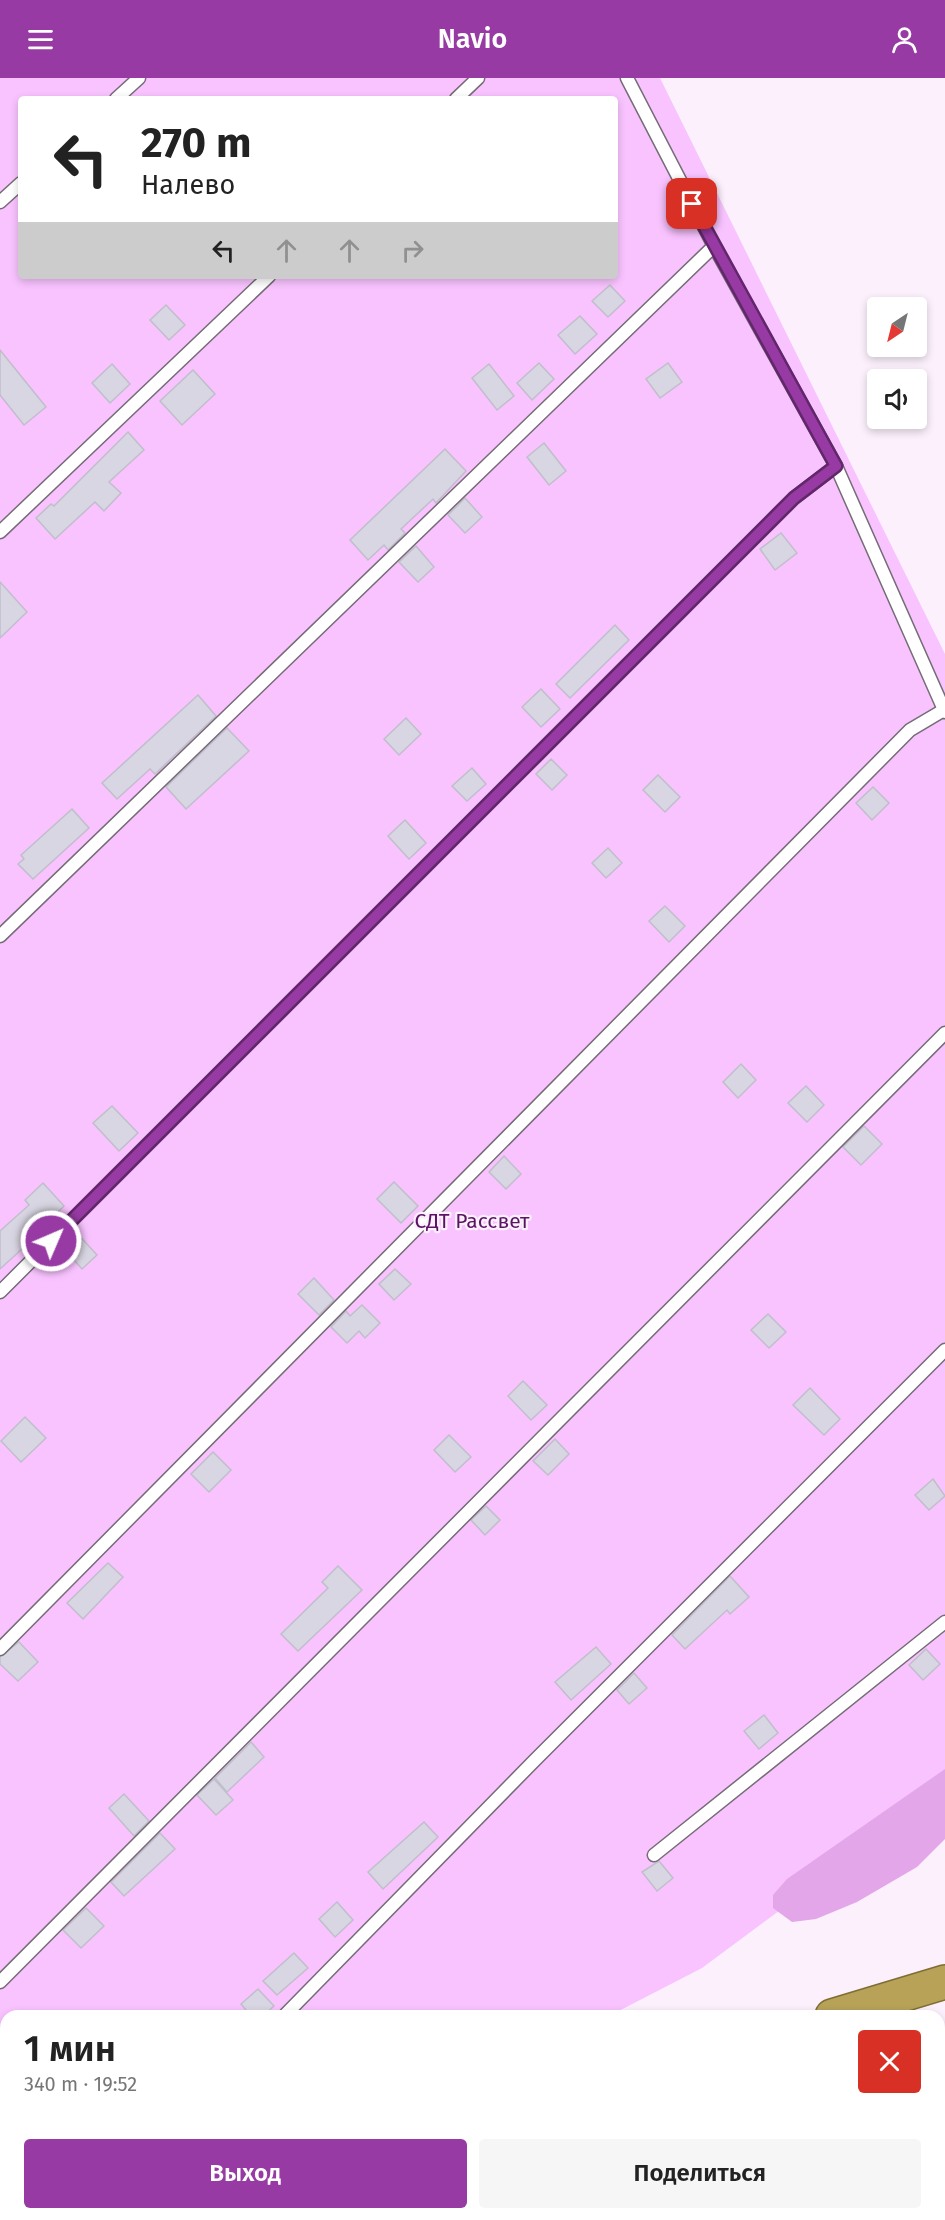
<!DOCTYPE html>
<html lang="ru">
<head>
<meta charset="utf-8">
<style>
  body { margin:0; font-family:"Fira Sans",sans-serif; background:#f6f6f6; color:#222; height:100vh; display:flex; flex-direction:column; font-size:22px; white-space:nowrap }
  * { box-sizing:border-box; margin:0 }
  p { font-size:20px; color:#767676 }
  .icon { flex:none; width:33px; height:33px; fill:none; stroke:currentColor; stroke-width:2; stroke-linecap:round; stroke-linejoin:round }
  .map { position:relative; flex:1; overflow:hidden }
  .sheet { position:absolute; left:0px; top:1932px; width:945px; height:210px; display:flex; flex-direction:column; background:#fff; border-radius:18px 18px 0 0; box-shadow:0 3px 9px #0003 }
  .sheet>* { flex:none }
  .banner { position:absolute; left:18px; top:18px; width:600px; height:183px; border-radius:6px; box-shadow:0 3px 9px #0003; background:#fff; color:#222; overflow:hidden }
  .needle { width:39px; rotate:215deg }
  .tools { position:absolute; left:867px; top:219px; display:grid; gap:12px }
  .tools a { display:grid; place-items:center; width:60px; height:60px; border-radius:6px; background:#fff; box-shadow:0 3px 9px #0003; font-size:30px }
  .pin { position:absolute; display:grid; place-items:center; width:51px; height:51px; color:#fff; margin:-26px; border-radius:12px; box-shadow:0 3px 9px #0006 }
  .me { position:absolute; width:66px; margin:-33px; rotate:45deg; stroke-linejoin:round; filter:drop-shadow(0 0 4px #0008) }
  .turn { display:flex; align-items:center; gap:21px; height:126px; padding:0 24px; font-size:27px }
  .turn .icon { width:78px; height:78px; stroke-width:2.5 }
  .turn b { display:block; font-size:42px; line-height:51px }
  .lanes { display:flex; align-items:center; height:57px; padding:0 24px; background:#0003; justify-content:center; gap:30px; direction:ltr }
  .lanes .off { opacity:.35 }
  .round { display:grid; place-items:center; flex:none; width:63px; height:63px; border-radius:6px; background:#f6f6f6 }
  .summary { display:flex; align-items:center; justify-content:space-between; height:102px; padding:0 24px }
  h1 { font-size:36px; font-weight:600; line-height:45px }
  .action { display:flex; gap:12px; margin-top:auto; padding:12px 24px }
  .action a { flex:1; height:69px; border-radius:6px; background:#973aa3; color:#fff; font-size:24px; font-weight:600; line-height:69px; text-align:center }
  .action a+a { background:#f6f6f6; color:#222 }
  header { display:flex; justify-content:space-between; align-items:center; height:78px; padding:0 24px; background:#973aa3; color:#fff; font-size:27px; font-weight:600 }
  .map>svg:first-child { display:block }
  .green { fill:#f9c3ff; fill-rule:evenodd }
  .forest { fill:#e2a6e9 }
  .building { fill:#d9d6e3; stroke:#c1becb; stroke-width:1.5 }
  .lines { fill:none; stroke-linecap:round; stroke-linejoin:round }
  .service-casing { stroke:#756c76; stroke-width:15 }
  .trunk-casing { stroke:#7f6d32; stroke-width:36 }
  .service { stroke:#fff; stroke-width:12 }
  .trunk { stroke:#b7a258; stroke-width:33 }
  .route-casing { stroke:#62266a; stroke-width:15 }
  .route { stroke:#973aa3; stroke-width:10 }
  .labels { text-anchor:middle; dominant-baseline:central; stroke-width:4.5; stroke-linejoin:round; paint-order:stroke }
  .park-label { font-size:21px; fill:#5b1364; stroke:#fbf0fc }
</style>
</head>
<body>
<header><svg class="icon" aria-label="menu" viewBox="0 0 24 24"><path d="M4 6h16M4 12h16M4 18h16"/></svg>Navio<svg class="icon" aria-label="person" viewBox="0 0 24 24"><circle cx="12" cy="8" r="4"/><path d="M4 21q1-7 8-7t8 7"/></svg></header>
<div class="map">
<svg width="945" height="2142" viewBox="0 0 945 2142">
  <rect width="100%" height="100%" fill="#fbf0fc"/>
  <g class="green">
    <path d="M0,0H660L945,576V1710L702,1890L609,1938H6V2100L0,2102ZM21,21H615V198H21Z"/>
    <polygon points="945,2040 945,2094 939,2096 939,2042"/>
    <polygon points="633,2136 849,2136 835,2142 585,2142"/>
  </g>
  <polygon class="forest" points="945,1691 945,1761 917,1789 857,1824 816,1841 792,1844 773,1830 773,1817 787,1801"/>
  <g class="building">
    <polygon points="610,207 625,223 608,239 592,223"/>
    <polygon points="166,227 185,247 169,262 150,242"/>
    <polygon points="580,238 597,256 575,276 558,257"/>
    <polygon points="0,272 46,329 24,347 0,317"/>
    <polygon points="539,285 554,301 532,322 517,305"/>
    <polygon points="668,285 682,304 660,320 646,301"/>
    <polygon points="112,286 130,306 110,325 92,305"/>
    <polygon points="489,286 514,318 497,332 472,300"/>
    <polygon points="193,292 215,316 182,347 160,323"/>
    <polygon points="128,354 144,372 109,404 121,415 104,433 95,424 55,461 36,440 51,426 54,428"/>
    <polygon points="544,365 566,393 549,407 527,379"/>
    <polygon points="445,371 466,393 436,425 433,421 401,451 405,455 388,472 384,467 368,482 350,462"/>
    <polygon points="465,420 482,439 465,455 448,437"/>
    <polygon points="781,455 797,475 775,492 760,471"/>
    <polygon points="416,468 434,489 418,504 399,484"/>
    <polygon points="0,504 27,534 0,560"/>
    <polygon points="615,547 629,562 570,620 556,606"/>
    <polygon points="541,611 560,631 541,649 522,629"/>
    <polygon points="198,617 216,638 155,696 150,691 117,721 102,705"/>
    <polygon points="406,640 421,656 399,677 384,661"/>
    <polygon points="227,650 249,673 186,731 166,709"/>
    <polygon points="551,681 567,697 552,712 536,696"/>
    <polygon points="472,690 486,706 467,723 452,708"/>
    <polygon points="658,697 680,719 665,734 643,712"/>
    <polygon points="873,709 889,725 872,742 856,725"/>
    <polygon points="72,731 89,750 33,801 18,786 24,781 21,777"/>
    <polygon points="405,742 426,765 409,781 388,758"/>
    <polygon points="608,770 622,785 606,800 592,785"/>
    <polygon points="665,828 685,848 669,864 649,843"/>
    <polygon points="741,986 756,1002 738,1020 723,1004"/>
    <polygon points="806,1008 824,1027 807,1044 788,1025"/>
    <polygon points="112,1028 138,1055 119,1073 93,1045"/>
    <polygon points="864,1048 882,1066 861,1087 843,1069"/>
    <polygon points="504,1078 521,1096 506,1111 489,1094"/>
    <polygon points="394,1104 418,1128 401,1145 377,1121"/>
    <polygon points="43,1105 64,1128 58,1134 63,1140 48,1154 45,1150 0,1191 0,1153 29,1127 25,1122"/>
    <polygon points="74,1152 97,1177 82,1191 60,1166"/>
    <polygon points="395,1191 411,1206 394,1222 379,1206"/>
    <polygon points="314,1200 334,1222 319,1237 298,1216"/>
    <polygon points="362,1227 380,1245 365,1260 359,1253 347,1265 331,1249 346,1233 350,1238"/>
    <polygon points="768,1236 786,1254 769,1270 751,1252"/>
    <polygon points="523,1303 547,1327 531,1342 508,1318"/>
    <polygon points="810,1310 840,1341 824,1357 793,1327"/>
    <polygon points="25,1339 46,1360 21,1384 1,1363"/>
    <polygon points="449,1357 471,1379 455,1394 434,1372"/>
    <polygon points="555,1361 569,1376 548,1397 533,1383"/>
    <polygon points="213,1374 231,1392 209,1414 191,1396"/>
    <polygon points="933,1401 945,1418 929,1432 915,1417"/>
    <polygon points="486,1428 500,1442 485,1457 471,1442"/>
    <polygon points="108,1485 123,1499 83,1541 67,1525"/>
    <polygon points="338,1488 362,1512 298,1573 281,1556 328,1510 322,1504"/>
    <polygon points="730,1498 749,1519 730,1536 727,1532 685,1571 672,1557"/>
    <polygon points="19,1564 38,1584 18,1603 0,1586 0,1579"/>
    <polygon points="596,1569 611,1586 571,1622 555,1604"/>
    <polygon points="926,1571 940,1586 923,1602 909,1587"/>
    <polygon points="634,1595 647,1610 629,1626 617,1612"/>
    <polygon points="764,1637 778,1655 759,1671 744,1653"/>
    <polygon points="251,1664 264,1679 227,1714 215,1700"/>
    <polygon points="214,1701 233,1722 216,1737 197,1717"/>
    <polygon points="124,1716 149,1743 134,1758 109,1730"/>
    <polygon points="424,1744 438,1759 383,1811 368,1794"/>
    <polygon points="160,1755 175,1771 124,1818 111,1804"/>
    <polygon points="659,1783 673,1800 657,1813 642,1794"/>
    <polygon points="337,1824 353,1842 335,1859 319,1841"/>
    <polygon points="86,1830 104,1848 81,1870 63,1852"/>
    <polygon points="294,1875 308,1890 277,1917 263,1903"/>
    <polygon points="258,1911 274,1928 263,1938 251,1938 241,1926"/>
  </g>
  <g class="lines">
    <defs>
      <g id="service">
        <polyline points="627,0 714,168 836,388 945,634"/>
        <polyline points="116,21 139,0"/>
        <polyline points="456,21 478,0"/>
        <polyline points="0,124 21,105"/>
        <polyline points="0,454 269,198"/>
        <polyline points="0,858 714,168"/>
        <polyline points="0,1214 794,420 836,388"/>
        <polyline points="0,1571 910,652 944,632"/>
        <polyline points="654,1777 945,1544"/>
        <polyline points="0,1904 945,955"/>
        <polyline points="284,1938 534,1683 945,1272"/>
      </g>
      <g id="trunk">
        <polyline points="832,1938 945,1904"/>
        <polyline points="939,1972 945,1970"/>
        <polyline points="36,2142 63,2136"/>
        <polyline points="278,2142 306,2136"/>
      </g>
    </defs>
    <use href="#service" class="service-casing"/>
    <use href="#trunk" class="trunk-casing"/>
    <use href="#service" class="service"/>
    <use href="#trunk" class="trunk"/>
  </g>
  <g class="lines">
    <defs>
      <polyline id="route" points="51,1163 794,420 836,388 692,126"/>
    </defs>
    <use href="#route" class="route-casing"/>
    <use href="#route" class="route"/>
  </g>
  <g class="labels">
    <g class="park-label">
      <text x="472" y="1143">СДТ Рассвет</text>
    </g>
  </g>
</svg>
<div class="tools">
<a><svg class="needle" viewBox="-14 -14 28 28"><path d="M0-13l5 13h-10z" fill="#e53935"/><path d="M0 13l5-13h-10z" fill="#767676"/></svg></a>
<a><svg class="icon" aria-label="sound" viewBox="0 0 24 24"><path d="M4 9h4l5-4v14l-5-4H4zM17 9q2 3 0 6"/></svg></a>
</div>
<div class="pin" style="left:692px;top:126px;background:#d93025"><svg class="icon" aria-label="arrive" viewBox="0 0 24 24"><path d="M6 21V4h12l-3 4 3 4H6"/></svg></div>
<svg class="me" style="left:51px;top:1163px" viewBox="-20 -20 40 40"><circle r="17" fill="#973aa3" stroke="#fff" stroke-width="3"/><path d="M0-11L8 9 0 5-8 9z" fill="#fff"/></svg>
<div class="banner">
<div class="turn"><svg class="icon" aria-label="left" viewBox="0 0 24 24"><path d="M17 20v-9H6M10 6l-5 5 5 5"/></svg><div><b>270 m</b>Налево</div></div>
<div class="lanes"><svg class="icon" aria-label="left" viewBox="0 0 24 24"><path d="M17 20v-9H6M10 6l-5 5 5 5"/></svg><svg class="icon off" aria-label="ahead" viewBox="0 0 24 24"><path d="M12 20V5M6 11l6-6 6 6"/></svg><svg class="icon off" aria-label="ahead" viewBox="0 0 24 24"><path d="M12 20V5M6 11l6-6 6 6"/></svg><svg class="icon off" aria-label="right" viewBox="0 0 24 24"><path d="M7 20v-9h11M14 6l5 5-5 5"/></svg></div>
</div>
<section class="sheet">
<div class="summary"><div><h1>1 мин</h1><p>340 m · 19:52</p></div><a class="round" style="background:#d93025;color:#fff"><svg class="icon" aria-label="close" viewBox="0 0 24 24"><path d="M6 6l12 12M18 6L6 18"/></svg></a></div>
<div class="action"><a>Выход</a><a>Поделиться</a></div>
</section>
</div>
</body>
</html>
